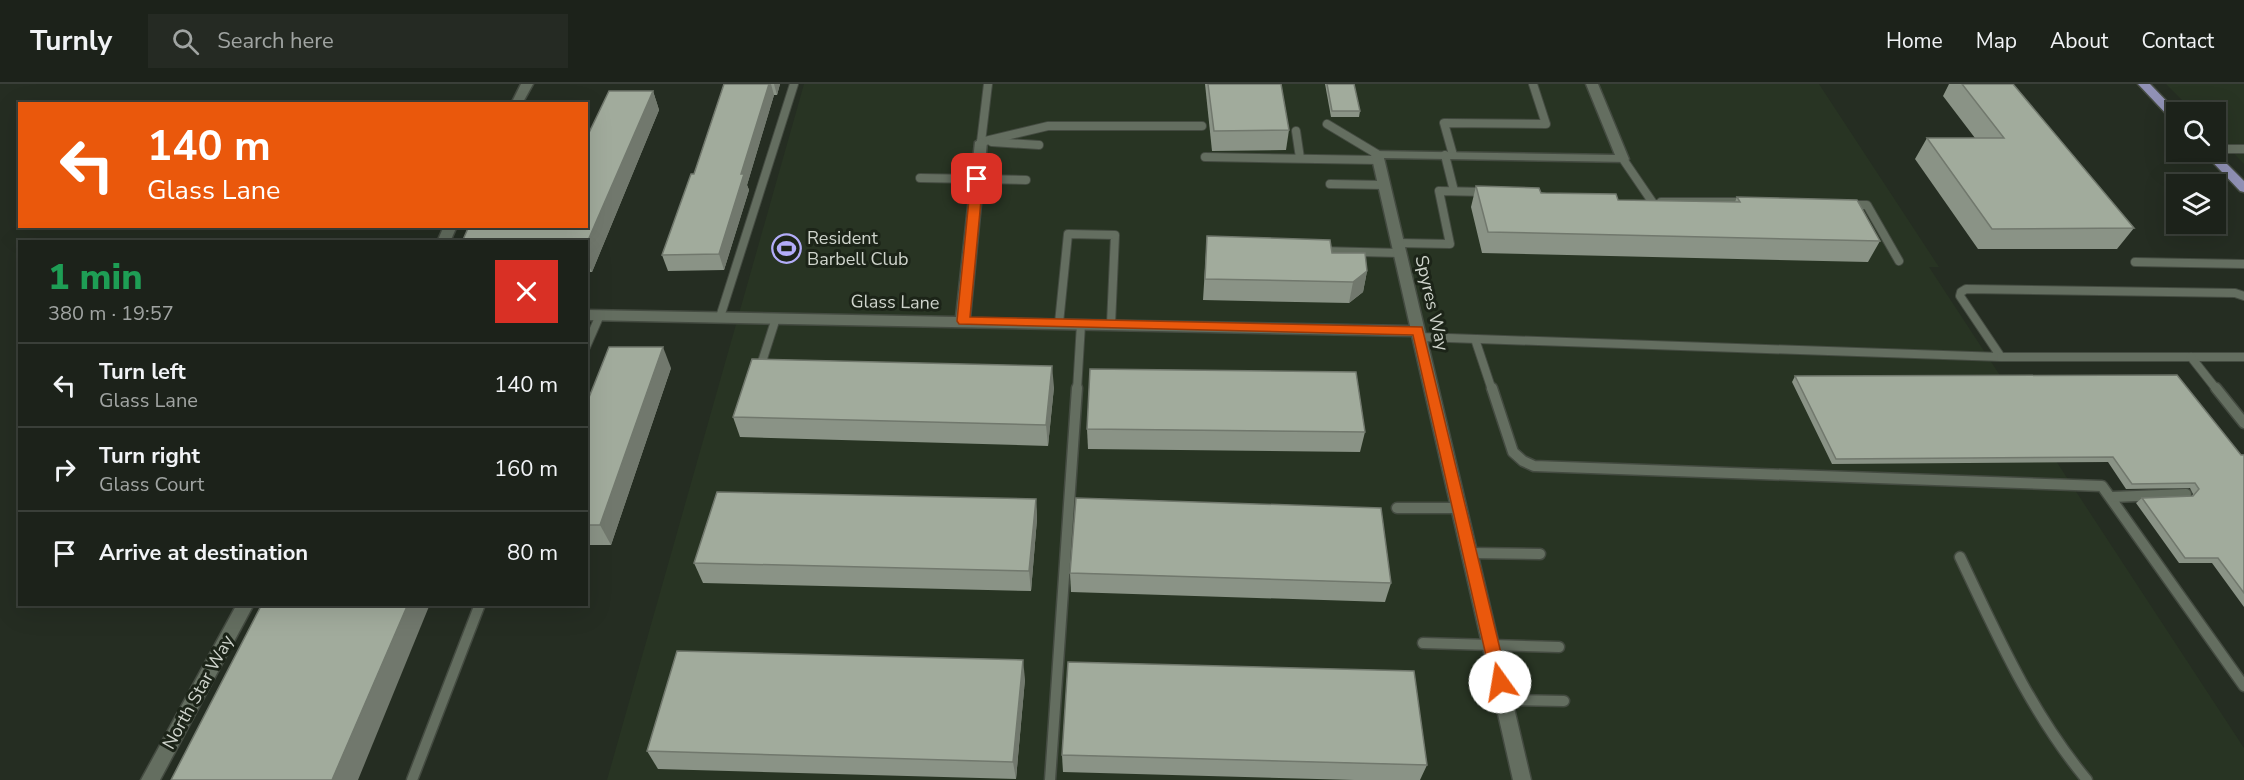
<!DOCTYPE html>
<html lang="en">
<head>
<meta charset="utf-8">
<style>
  body { margin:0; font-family:"Nunito Sans",sans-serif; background:#252a23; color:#f1f3f6; height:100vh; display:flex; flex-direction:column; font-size:22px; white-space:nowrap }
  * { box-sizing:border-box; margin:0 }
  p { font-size:20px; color:#a0a4a2 }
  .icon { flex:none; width:33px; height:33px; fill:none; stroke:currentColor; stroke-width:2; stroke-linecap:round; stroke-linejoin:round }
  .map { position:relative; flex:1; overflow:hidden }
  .details { position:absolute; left:18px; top:156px; width:570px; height:366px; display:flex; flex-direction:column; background:#1c221a; border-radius:0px; box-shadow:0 6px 24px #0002,0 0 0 2px #3a3f39 }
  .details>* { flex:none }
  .top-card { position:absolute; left:18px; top:18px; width:570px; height:126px; border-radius:0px; box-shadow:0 6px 24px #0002,0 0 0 2px #3a3f39; background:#ea580c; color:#fff; overflow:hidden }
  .tools { position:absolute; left:2166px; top:18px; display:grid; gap:12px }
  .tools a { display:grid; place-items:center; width:60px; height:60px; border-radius:0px; background:#1c221a; box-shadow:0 6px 24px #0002,0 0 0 2px #3a3f39; font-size:30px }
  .pin { position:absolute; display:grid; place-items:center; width:51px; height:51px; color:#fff; margin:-26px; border-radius:12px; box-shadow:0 3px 9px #0006 }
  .me { position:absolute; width:66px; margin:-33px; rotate:347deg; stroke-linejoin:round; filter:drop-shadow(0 0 4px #0008) }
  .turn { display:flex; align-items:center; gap:21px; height:126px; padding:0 30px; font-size:27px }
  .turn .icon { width:78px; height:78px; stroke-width:2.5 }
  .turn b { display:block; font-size:42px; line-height:51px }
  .round { display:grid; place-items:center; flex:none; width:63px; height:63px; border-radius:0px; background:#252a23 }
  .headline { display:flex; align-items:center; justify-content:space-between; height:102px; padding:0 30px }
  h1 { font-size:36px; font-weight:800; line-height:45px; color:#1e9e55 }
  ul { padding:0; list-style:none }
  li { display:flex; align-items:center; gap:18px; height:84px; padding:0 30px; border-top:2px solid #3a3f39 }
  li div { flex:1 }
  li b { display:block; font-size:22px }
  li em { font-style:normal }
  header { display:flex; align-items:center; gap:36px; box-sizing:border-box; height:84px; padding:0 30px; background:#1c221a; border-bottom:2px solid #3a3f39 }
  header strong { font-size:28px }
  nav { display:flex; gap:33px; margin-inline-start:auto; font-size:21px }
  .search { width:420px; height:54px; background:#252a23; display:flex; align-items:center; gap:15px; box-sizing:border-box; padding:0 21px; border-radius:0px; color:#a0a4a2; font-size:22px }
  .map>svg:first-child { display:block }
  .built { fill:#283423 }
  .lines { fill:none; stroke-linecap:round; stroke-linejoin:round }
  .service-far1-casing { stroke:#444b41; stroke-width:10 }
  .service-casing { stroke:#444b41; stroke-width:13 }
  .minor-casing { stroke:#444b41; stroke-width:3 }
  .primary-casing { stroke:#444b41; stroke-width:3 }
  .service-far1 { stroke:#646e60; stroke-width:8 }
  .service { stroke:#646e60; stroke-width:10 }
  .minor { fill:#646e60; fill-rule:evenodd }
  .primary { fill:#9091b5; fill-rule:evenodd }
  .wall { fill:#8a9386 }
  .shaded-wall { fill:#71786d }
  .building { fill:#a1ab9c; stroke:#71786d; stroke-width:1.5 }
  .route { fill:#ea580c; stroke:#983908; stroke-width:1.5 }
  .labels { text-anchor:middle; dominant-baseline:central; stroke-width:6; stroke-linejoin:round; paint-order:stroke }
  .poi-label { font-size:18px; fill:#cfd4cc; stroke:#1c2418; text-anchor:start }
  .street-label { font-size:18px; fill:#cfd4cc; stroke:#1c2418 }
</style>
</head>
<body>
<header>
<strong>Turnly</strong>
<div class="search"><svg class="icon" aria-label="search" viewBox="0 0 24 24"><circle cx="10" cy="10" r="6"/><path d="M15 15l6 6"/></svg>Search here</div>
<nav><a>Home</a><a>Map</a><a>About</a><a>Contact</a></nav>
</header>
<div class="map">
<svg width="2244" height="696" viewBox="0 0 2244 696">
  <rect width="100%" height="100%" fill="#252d22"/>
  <g class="built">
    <polygon points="804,0 1819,0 1939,183 1929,183 2244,664 2244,696 607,696"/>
    <polygon points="2166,0 2244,0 2244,80 2216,51 2216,28 2194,28"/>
  </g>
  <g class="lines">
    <defs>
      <g id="service-far1">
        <polyline points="1327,40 1377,70"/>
        <polyline points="1296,47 1300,74"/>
        <polyline points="981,58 1048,42 1202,42"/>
        <polyline points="981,58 988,0"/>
        <polyline points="992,58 1039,61"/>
        <polyline points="2216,65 2244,65"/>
        <polyline points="1445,71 1454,107"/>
        <polyline points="1453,71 1444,39 1546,40 1533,0"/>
        <polyline points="1205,73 1378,76"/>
        <polyline points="1623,75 1653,119"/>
        <polyline points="920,94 1026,96"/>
        <polyline points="1330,100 1384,101"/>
        <polyline points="1661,118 1746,118"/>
        <polyline points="1850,121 1867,121 1899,177"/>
        <polyline points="1398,159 1450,160 1439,107 1486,108"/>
        <polyline points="1321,167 1400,169"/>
        <polyline points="2135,178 2244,180"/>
        <polyline points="720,233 794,0"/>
        <polyline points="1059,239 1068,150 1115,151 1111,240"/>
        <polyline points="1420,253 2001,273 1960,212 1961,208 1966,205 2235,209 2244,212"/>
        <polyline points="1475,255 1492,306"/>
        <polyline points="586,263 600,231"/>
        <polyline points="2001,273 2244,273"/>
        <polyline points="2191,273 2217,306"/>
        <polyline points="760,284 776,234"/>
        <polyline points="1077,306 1081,240"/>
      </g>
      <g id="service">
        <polyline points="1492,304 1513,368 1523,377 1534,382 2102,402 2244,602"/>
        <polyline points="2216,304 2244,339"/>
        <polyline points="2112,413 2186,410"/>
        <polyline points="1397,424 1459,424"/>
        <polyline points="1470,469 1540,470"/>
        <path d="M1960,473C1997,551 2031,629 2087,696"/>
        <polyline points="1423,559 1559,563"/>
        <polyline points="1504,616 1564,617"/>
        <polyline points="412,696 480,520"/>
        <polyline points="1050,696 1077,304"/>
      </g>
      <g id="minor">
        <polygon points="521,0 533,0 522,20 511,20"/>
        <polygon points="1586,0 1598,0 1629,75 1627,78 1384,74 1531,696 1513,696 1412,252 586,236 586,226 956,233 975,58 981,54 987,58 970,234 1410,242 1371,70 1373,67 1615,71"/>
        <polygon points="444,142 457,142 450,158 437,158"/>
        <polygon points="237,520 254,520 160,696 141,696"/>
      </g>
      <g id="primary">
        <polygon points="2138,0 2150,0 2177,28 2176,37 2172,36"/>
        <polygon points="2203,68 2215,68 2244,97 2244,108 2240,107"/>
      </g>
    </defs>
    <use href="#service-far1" class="service-far1-casing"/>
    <use href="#service" class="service-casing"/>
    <use href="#minor" class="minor-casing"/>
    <use href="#primary" class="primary-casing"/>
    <use href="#service-far1" class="service-far1"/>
    <use href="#service" class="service"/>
    <use href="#minor" class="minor"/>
    <use href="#primary" class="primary"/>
  </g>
  <g class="wall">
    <polygon points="724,0 780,0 777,11 774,11 747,101 749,106 724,186 668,187 662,171 694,90"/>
    <polygon points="1205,0 1281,0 1289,46 1286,66 1212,67"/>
    <polygon points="1325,0 1354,0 1360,27 1359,33 1331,33"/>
    <polygon points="1949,0 2013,0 2134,144 2117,165 1978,165 1915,75 1927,54 1975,54 1943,12"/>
    <polygon points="653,7 659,26 592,188 586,188 586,142"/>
    <polygon points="1476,102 1618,116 1735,118 1737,113 1880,157 1868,178 1482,169 1471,123"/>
    <polygon points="1207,152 1332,169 1367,187 1363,208 1349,219 1203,216"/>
    <polygon points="671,284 611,461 586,461 586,321"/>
    <polygon points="1795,292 2244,371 2244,523 2212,479 2179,479 2136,419 2142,414 2192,412 2193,410 2190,404 2126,405 2108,378 1832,380 1792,298"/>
    <polygon points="1054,303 1048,362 740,353 733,333"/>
    <polygon points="1087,345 1365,348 1360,368 1088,365"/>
    <polygon points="1036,415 1037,435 1031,507 703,499 694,479"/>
    <polygon points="1070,489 1391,499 1385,518 1071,508"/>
    <polygon points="1025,595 1016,695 658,685 647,667"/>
    <polygon points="1062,671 1427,681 1420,696 1354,696 1063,688"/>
  </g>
  <g class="shaded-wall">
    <polygon points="769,0 771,0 774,11 747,101 749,106 724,186 719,170 741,90"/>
    <polygon points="774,0 780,0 777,11"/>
    <polygon points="653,7 659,26 592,188 586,176 586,161"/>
    <polygon points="1367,187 1363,208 1349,219 1353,198"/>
    <polygon points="663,263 671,284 611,461 600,441"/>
    <polygon points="1052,282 1054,303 1048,362 1046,341"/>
    <polygon points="1036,415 1037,435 1031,507 1029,487"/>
    <polygon points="408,520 430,520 358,696 332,696"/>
    <polygon points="1023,576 1025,595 1016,695 1013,678"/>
  </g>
  <g class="building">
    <polygon points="724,0 769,0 741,90 744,90 719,170 662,171 691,90 694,90"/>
    <polygon points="1208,0 1281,0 1289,46 1214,47"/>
    <polygon points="1327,0 1354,0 1360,27 1332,27"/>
    <polygon points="1962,0 2013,0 2134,144 1992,145 1927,54 2004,54"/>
    <polygon points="609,7 653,7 586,161 586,158 462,158 469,142 586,142 586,55"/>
    <polygon points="1476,102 1539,104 1541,109 1616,110 1618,116 1740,118 1737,113 1857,116 1880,157 1488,148"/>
    <polygon points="1207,152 1330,156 1332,169 1365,169 1367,187 1353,198 1205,195"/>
    <polygon points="609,263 663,263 600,441 586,441 586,321"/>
    <polygon points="752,275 1052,282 1046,341 733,333"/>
    <polygon points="1090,285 1356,288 1365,348 1087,345"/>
    <polygon points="2177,291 2241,371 2244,371 2244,509 2218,474 2185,474 2142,414 2193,412 2199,405 2195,399 2132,400 2113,373 1836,375 1795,292"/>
    <polygon points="717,408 1036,415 1029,487 694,479"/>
    <polygon points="1076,414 1381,424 1391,499 1070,489"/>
    <polygon points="262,520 408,520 332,696 171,696"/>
    <polygon points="677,567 1023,576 1013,678 647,667"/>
    <polygon points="1068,578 1414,587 1427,681 1062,671"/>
  </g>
  <polygon class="route" points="977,91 983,95 970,233 1422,243 1508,598 1505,603 1500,605 1494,603 1492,598 1413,251 959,240 957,237 971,95"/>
  <defs>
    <symbol id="stadium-ring" viewBox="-11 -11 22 22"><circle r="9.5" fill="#1c2418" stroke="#b3adf9" stroke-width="1.5"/><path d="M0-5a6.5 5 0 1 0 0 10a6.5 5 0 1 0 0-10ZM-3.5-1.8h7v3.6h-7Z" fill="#b3adf9"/></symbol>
  </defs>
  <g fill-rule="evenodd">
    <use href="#stadium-ring" x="770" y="148" width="33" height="33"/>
  </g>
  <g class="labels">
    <g class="poi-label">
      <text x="807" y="154">Resident<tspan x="807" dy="21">Barbell Club</tspan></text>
    </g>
    <g class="street-label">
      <text transform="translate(895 218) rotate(1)">Glass Lane</text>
      <text transform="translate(1432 219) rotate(77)">Spyres Way</text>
      <text transform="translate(198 608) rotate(-61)">North Star Way</text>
    </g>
  </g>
</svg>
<div class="tools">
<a><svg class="icon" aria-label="search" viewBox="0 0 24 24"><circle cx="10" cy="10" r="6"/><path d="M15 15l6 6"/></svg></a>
<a><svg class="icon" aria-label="layers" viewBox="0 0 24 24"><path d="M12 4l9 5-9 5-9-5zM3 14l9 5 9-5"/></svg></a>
</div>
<div class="pin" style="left:977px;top:95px;background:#d93025"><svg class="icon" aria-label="arrive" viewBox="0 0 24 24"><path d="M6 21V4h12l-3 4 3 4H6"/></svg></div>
<svg class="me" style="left:1500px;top:598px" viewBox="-20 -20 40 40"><circle r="19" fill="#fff"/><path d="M0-13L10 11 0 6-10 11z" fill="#ea580c"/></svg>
<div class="top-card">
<div class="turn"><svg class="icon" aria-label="left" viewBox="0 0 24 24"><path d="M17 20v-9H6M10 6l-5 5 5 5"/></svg><div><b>140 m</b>Glass Lane</div></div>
</div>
<section class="details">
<div class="headline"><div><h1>1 min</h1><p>380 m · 19:57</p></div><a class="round" style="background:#d93025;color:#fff"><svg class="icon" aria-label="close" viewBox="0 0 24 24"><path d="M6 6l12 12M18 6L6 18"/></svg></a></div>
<ul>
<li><svg class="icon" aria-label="left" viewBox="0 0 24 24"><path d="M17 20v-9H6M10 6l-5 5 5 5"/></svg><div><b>Turn left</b><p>Glass Lane</p></div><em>140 m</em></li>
<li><svg class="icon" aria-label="right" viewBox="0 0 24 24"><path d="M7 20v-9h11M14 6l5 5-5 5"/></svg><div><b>Turn right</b><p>Glass Court</p></div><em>160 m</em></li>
<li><svg class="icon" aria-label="arrive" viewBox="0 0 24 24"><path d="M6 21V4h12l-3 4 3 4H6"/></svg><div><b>Arrive at destination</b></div><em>80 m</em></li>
</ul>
</section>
</div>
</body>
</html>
